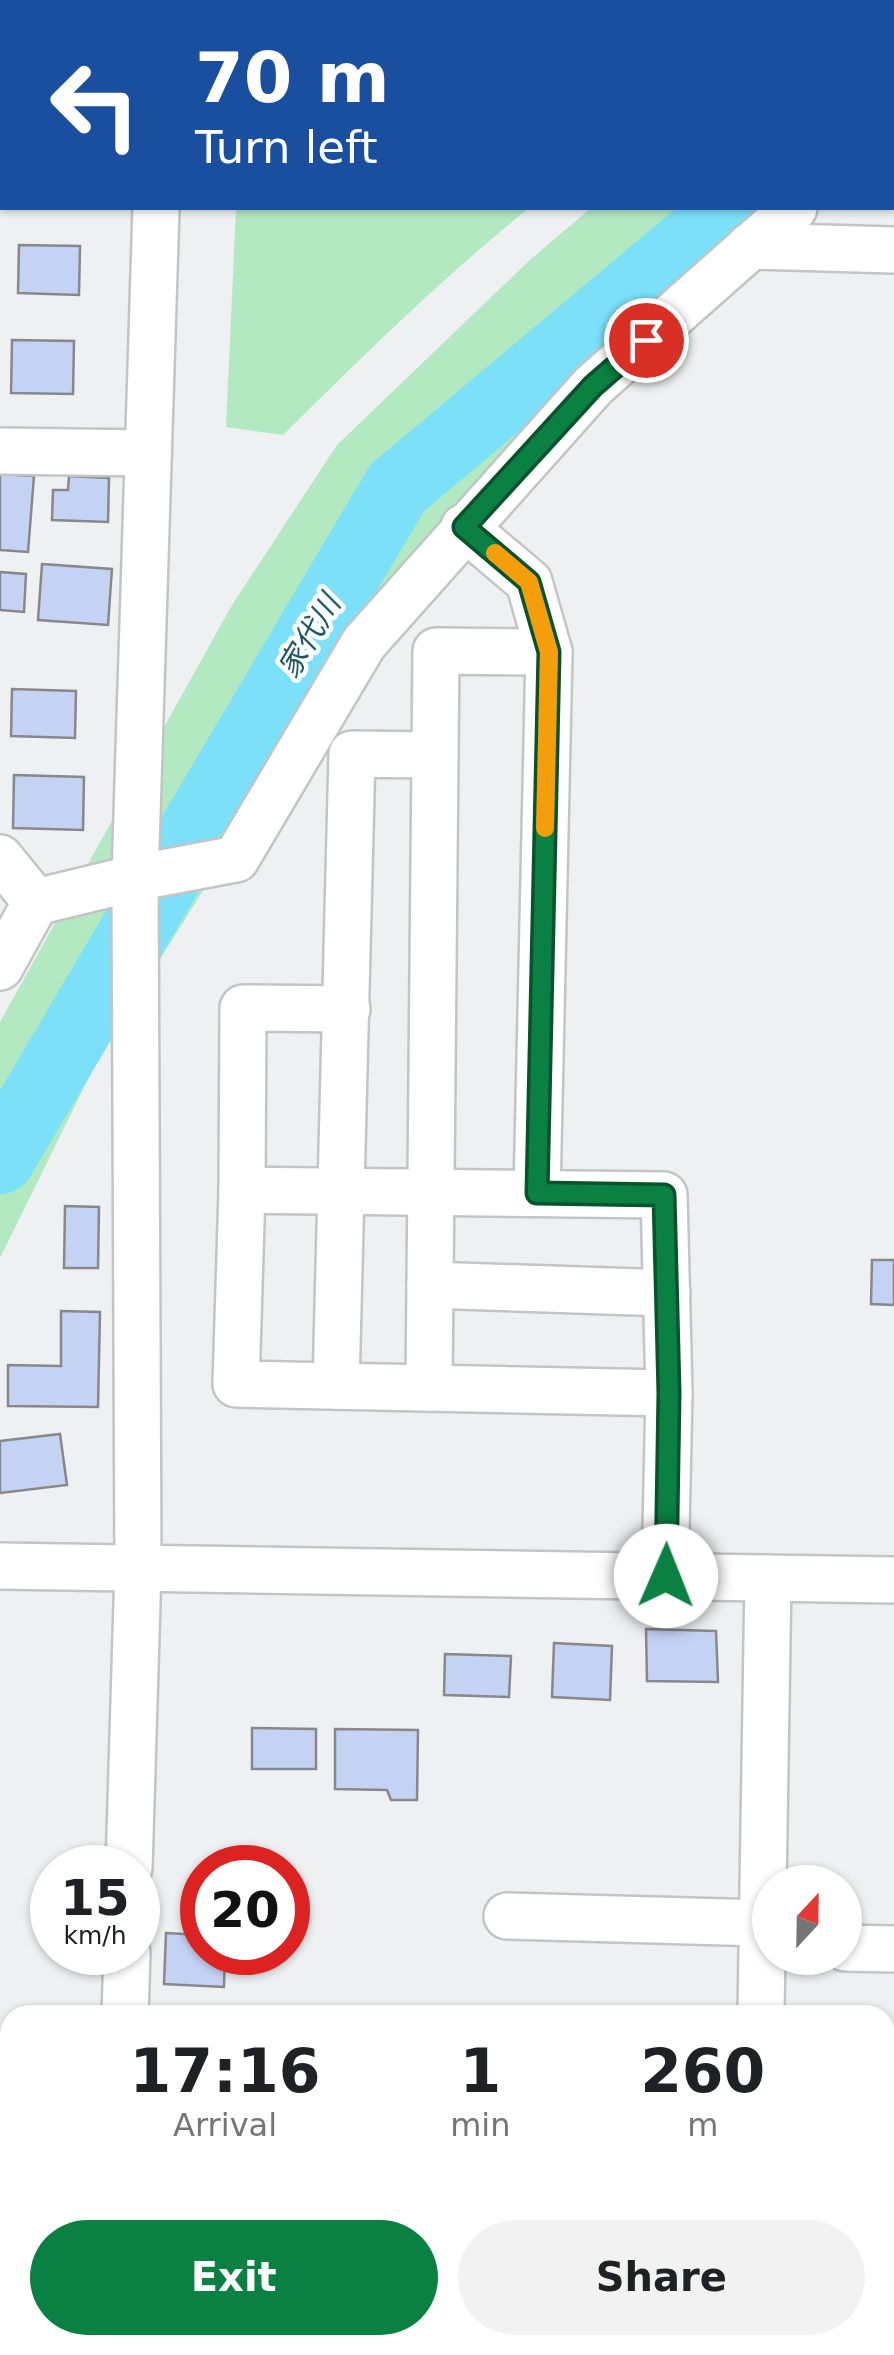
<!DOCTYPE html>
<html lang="en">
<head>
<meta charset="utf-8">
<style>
  body { margin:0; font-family:"DejaVu Sans","Noto Sans JP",sans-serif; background:#f2f2f2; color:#202124; height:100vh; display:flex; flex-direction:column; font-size:38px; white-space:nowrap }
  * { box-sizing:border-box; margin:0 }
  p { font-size:32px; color:#757577 }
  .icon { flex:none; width:55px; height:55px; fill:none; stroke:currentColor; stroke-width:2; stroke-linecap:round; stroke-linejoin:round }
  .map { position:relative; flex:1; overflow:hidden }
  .drawer { position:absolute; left:0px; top:2005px; width:895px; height:350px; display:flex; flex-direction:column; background:#fff; border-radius:30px 30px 0 0; box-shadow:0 2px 8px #0004 }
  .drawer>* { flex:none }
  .hud { position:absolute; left:0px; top:0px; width:895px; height:210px; box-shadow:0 2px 8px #0004; background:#1a4fa0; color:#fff; overflow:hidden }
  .needle { width:65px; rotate:22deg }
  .buttons { position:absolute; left:752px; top:1865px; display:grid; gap:20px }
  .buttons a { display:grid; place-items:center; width:110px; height:110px; border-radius:50%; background:#fff; box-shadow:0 2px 8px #0004; font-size:50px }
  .speed { position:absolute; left:30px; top:1845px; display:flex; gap:20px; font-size:50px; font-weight:700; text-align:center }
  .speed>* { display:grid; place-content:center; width:130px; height:130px; border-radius:50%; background:#fff; box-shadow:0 2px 8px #0004; line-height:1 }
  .speed small { font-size:25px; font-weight:400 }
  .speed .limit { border:15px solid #d22; background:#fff; color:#111 }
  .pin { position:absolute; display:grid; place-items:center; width:85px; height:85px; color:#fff; margin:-42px; border:5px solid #fff; border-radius:50%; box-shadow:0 2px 10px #0007 }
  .me { position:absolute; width:110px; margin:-55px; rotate:1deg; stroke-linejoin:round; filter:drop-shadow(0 0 8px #0008) }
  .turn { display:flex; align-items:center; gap:35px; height:210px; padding:0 30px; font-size:45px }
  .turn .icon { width:130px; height:130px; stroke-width:2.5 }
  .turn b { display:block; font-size:70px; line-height:85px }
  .eta { display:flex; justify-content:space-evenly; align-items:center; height:170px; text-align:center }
  .eta b { font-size:60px; font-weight:600; line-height:70px }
  .primary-button { display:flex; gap:20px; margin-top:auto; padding:20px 30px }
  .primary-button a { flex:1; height:115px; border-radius:60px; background:#0b8043; color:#fff; font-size:40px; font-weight:600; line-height:115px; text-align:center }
  .primary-button a+a { background:#f2f2f2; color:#202124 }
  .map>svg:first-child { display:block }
  .green { fill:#b2e9c1 }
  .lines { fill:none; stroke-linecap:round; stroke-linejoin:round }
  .stream { stroke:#62a7b9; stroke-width:11 }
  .river { stroke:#7de0f9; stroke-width:70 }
  .building { fill:#c4d2f4; stroke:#88888a; stroke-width:2.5 }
  .minor-casing { stroke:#c3c4c6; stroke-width:50 }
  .minor { stroke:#fff; stroke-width:45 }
  .route-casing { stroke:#07532c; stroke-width:25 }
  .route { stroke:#0b8043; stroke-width:18 }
  .slow { stroke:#f59e0b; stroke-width:18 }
  .labels { text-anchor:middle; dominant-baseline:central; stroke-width:9; stroke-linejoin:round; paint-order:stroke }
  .water-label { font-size:30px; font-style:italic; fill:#1e5764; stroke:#fcfdff }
</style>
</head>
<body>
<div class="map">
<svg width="894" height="2355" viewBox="0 0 894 2355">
  <rect width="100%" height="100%" fill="#eff0f2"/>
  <g class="green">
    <path d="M236,208H529C442,278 363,356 283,435L226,427Z"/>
    <polygon points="591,208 800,208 384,602 100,1055 0,1258 0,1022 232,605 337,445 532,258"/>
  </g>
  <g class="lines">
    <g class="stream">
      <polyline points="885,2336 894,2327"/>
      <polyline points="866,2355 876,2345"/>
    </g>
    <g class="river">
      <polyline points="892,71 894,70"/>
      <polyline points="0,1159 397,488 731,208"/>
    </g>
  </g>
  <g class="building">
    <polygon points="222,0 294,0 222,2"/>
    <rect x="463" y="0" width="77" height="2"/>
    <rect x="552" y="0" width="66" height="2"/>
    <polygon points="19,245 80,246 79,295 18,293"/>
    <polygon points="12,340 74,341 73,394 11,393"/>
    <polygon points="0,474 34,476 28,552 0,550"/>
    <polygon points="69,476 109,478 108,522 52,520 53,490 68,490"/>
    <polygon points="42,564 112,569 108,625 38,620"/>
    <polygon points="0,572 26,574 24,612 0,610"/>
    <polygon points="12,689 76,691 75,738 11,736"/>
    <polygon points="14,775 84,777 83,830 13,828"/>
    <polygon points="65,1206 99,1207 98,1268 64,1268"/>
    <polygon points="872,1260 894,1260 894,1305 871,1304"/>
    <polygon points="61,1311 100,1312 98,1407 8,1406 8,1365 61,1366"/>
    <polygon points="60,1434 67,1485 0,1493 0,1441"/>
    <polygon points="646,1629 716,1631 718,1682 647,1681"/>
    <polygon points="554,1643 612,1646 610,1700 552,1697"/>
    <polygon points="445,1654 511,1656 509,1697 444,1695"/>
    <polygon points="252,1728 316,1729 316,1769 252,1769"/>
    <polygon points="335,1729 418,1730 417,1800 391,1800 387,1790 335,1789"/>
    <polygon points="166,1933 202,1935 202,1952 225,1952 224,1987 164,1984"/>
    <polygon points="3,2285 10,2285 10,2333 1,2332"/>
  </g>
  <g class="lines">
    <defs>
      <g id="minor">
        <polyline points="159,0 159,2"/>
        <polyline points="413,0 413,2"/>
        <polyline points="759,2 762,0"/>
        <polyline points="892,119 894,118"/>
        <polyline points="750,246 894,250"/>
        <polyline points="0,451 148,453"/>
        <polyline points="464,527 529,582 549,652 537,1193"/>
        <polyline points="0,858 36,902"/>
        <polyline points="0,967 36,902 135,878 236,859 364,643 593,386 794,208"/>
        <polyline points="347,1009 243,1008 242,1190 664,1195 669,1393 665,1576"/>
        <polyline points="242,1190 236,1384 669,1393"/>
        <polyline points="430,1285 667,1293"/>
        <polyline points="336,1386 352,754 435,755"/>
        <polyline points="429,1388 436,651 549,652"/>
        <polyline points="0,1566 894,1580"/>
        <polyline points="129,1868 138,1569 135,878 156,208"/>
        <polyline points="507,1916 763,1923"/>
        <polyline points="845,1948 894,1949"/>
        <polyline points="125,2015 127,1952"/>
        <polyline points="761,2015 768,1578"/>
        <polyline points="885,2157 894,2157"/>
        <polyline points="0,2263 10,2263"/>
        <polyline points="885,2281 894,2282"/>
        <polyline points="116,2355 116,2345"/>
        <polyline points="751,2355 752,2345"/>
      </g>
    </defs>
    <use href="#minor" class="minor-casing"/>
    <use href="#minor" class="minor"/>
  </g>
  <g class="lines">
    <defs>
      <polyline id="route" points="646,340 593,386 464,527 529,582 549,652 537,1193 664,1195 669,1393 666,1576"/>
    </defs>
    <use href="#route" class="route-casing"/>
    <use href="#route" class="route"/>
    <polyline class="slow" points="495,553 529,582 549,652 545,828"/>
  </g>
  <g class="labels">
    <g class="water-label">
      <text transform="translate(309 636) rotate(-59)">家代川</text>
    </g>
  </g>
</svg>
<div class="buttons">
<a><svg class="needle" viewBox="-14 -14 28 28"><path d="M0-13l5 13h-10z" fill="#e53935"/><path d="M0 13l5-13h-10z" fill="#757577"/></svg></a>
</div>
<div class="speed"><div>15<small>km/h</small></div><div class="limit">20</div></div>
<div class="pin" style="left:646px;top:340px;background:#d93025"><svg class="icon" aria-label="arrive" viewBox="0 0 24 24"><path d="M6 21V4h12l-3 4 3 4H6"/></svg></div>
<svg class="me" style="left:666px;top:1576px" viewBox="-20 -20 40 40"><circle r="19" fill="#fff"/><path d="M0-13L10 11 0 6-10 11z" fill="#0b8043"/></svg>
<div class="hud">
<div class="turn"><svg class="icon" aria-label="left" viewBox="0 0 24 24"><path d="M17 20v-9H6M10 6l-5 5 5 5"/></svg><div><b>70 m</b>Turn left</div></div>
</div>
<section class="drawer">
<div class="eta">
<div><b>17:16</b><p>Arrival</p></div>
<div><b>1</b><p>min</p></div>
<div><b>260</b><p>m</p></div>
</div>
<div class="primary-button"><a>Exit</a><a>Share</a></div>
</section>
</div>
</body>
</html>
